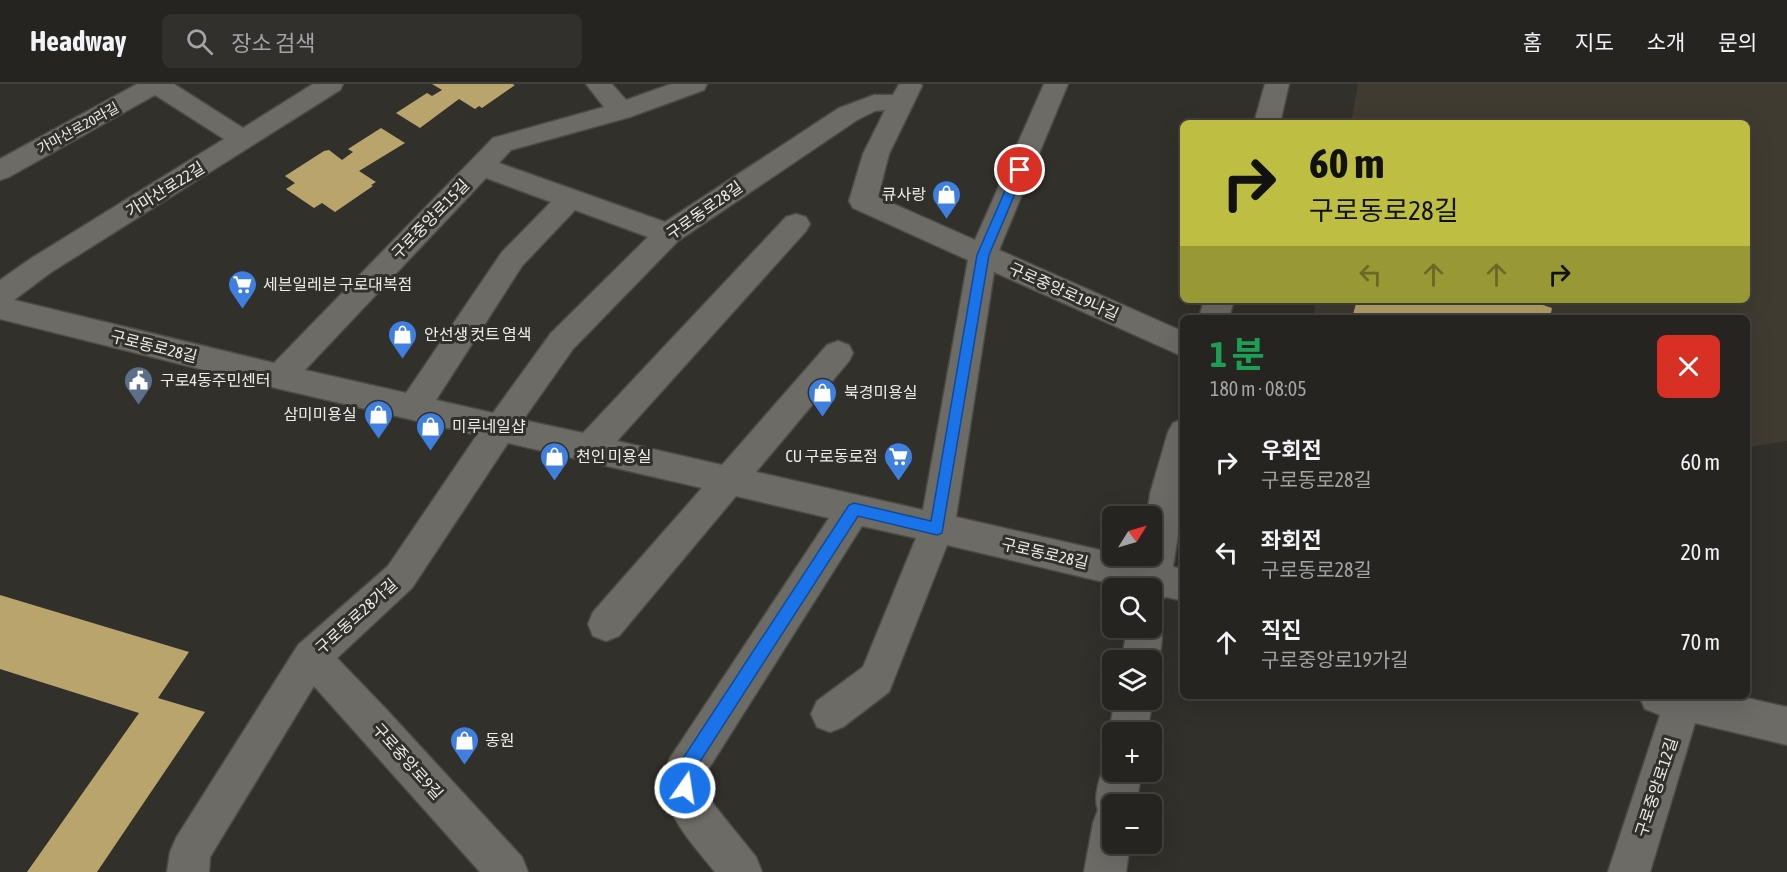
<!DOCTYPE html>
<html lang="ko">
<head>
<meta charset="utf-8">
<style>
  body { margin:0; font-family:"Asap Condensed","Noto Sans KR",sans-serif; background:#31302d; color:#f1f3f6; height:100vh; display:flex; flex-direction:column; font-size:22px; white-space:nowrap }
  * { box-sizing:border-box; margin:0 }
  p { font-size:20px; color:#a3a4a5 }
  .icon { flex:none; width:33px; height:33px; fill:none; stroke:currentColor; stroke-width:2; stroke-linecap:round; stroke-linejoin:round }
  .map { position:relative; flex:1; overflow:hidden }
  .drawer { position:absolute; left:1180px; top:231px; width:570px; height:384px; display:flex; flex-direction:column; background:#252420; border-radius:9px; box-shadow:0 6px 24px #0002,0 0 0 2px #42413e }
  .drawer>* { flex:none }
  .hud { position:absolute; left:1180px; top:36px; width:570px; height:183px; border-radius:9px; box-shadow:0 6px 24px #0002,0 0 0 2px #42413e; background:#bebf42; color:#111; overflow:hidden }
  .needle { width:39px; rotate:53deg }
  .buttons { position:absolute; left:1102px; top:422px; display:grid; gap:12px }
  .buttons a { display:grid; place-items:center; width:60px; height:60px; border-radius:9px; background:#252420; box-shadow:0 6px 24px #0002,0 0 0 2px #42413e; font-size:30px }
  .pin { position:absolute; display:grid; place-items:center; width:51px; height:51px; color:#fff; margin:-26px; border:3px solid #fff; border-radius:50%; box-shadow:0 2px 6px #0007 }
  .me { position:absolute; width:66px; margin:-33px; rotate:13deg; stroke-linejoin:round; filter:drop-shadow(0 0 4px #0008) }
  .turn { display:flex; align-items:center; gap:21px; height:126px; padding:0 30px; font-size:27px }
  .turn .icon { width:78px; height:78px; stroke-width:2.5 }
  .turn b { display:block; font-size:42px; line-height:51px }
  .lanes { display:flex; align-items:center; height:57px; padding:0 30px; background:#0003; justify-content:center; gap:30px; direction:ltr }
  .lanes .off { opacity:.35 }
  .round { display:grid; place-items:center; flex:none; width:63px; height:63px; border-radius:9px; background:#31302d }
  .summary { display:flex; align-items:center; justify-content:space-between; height:102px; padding:0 30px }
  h1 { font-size:36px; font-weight:700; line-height:45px; color:#1e9e55 }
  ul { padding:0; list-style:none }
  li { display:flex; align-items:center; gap:18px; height:90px; padding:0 30px }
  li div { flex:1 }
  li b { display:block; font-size:22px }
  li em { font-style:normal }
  header { display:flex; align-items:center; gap:36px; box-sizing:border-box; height:84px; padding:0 30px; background:#252420; border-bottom:2px solid #42413e }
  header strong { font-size:28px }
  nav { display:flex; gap:33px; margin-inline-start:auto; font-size:21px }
  .search { width:420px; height:54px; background:#31302d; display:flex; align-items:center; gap:15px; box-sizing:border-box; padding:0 21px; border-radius:9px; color:#a3a4a5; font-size:22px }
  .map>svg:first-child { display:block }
  .built { fill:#3f3b31 }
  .building { fill:#b9a56b }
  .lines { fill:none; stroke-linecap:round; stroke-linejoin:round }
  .minor-casing { stroke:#4c4b46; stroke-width:3 }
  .minor { fill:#6d6b66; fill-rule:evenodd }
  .route { fill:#1a73e8; stroke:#114b97; stroke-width:1.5 }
  .labels { text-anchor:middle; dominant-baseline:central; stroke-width:6; stroke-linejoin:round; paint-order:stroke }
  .far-street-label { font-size:14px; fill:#edece9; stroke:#31302b }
  .street-label { font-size:16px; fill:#edece9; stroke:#31302b }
  .poi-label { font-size:16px; fill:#edece9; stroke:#31302b; text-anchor:start }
</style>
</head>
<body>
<header>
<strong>Headway</strong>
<div class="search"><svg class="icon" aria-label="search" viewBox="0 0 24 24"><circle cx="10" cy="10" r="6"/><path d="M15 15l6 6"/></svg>장소 검색</div>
<nav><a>홈</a><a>지도</a><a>소개</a><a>문의</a></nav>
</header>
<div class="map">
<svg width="1787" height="788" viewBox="0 0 1787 788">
  <rect width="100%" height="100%" fill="#31302b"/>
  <polygon class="built" points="1358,0 1787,0 1787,357 1748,363 1748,234 1313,234 1316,216 1748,216 1748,39 1351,39"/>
  <g class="building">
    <polygon points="432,0 512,0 515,1 482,24 479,22 475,25 459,15 420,44 396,29 427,9 432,12 442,6"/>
    <polygon points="381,44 405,59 359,87 376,98 371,101 373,102 335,128 322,119 314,124 286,105 295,99 285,92 324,67 329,66 342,76 353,68 348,65"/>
    <polygon points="1357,216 1528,216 1552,224 1550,234 1352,234"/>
    <polygon points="0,511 189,568 158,614 205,628 97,788 27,788 139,629 0,585"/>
  </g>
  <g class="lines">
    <defs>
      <g id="minor">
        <path d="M137,0H174L243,44L313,0H343L340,6L50,189L14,216L274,279L493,54L604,23L586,0H612L626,16L671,0H707L704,6L630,33L511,66L499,79L665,138L839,24L874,11H893L899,0H921L922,2L889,70L878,113L975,156L1044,0H1068L999,166L1184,248V273L994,188L956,433L1113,469V471L1139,475L1140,471H1152V432H1147L1150,410L1168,348L1173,339L1184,335V411L1173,483L1184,485V517L1166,513L1152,520V504H1129L947,461L889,608L843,643L830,648L817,643L811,630L817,617L863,583L916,454L862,442L704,692L706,711L756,773L762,788H715C689,755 651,719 670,674L829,434L736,412L619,552L606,557L593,552L588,540L593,528L702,404L508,359L412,504L337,574L387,626L522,773L528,788H480L314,602L210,773L209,788H167L170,768L176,754L298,561L388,482L477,351L280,305L0,235V196L30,175L224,55L155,11L9,93L0,96V75ZM885,26L863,70L849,117L853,124L968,176L923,426L756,388L849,277L853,269L849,261L838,257L827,261L722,381L617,357L806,147L810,140L806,133L796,130L786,133L583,349L523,336L573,265L678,157L857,36L875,27ZM486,94L551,118L502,168L406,309L305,286ZM575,126L648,153L551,249L493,329L436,316L522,182Z"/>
        <polygon points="1265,0 1289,0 1280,39 1254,39"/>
        <polygon points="1204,216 1234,216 1229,234 1199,234"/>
        <path d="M1152,529L1158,531C1165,548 1162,573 1152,589V576H1122L1127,543H1152Z"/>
        <polygon points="1639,612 1738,612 1787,623 1787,661 1695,639 1650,788 1608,788 1660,631 1645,625"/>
        <polygon points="1152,613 1153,615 1147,648 1113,648 1113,658 1109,648 1115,615 1152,615"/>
        <path d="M1113,671V687H1142L1136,720H1113V759H1130L1126,788H1084L1093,739L1098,726C1092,711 1102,687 1108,673Z"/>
      </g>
    </defs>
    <use href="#minor" class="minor-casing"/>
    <use href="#minor" class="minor"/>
  </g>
  <polygon class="route" points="1020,82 1025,86 989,171 942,449 937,451 858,432 692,690 694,704 691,709 685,712 680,709 676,688 678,682 849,421 854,419 931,437 977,171 1014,86"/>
  <defs>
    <symbol id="shop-pin" viewBox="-11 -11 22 30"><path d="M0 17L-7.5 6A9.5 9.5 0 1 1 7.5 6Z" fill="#3f7fe0" stroke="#31302b"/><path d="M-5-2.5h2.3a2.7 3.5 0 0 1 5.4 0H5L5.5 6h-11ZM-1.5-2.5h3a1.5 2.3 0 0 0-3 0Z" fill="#fff"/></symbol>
    <symbol id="supermarket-pin" viewBox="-11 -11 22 30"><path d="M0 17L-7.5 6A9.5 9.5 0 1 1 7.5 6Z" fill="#3f7fe0" stroke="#31302b"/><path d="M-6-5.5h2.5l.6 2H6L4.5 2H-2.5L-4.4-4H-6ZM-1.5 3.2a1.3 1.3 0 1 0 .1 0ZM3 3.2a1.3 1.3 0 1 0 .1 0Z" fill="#fff"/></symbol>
    <symbol id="civic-pin" viewBox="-11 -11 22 30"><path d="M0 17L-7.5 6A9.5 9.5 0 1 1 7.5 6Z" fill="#5c6f8a" stroke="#31302b"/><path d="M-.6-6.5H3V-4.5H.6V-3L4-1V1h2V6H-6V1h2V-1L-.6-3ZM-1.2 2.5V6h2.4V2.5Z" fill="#fff"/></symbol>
  </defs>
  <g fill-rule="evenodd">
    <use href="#shop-pin" x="930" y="94" width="33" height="45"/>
    <use href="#supermarket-pin" x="226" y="184" width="33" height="45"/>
    <use href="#shop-pin" x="386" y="234" width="33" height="45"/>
    <use href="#civic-pin" x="122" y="280" width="33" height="45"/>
    <use href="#shop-pin" x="806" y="292" width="33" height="45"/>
    <use href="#shop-pin" x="362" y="314" width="33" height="45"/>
    <use href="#shop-pin" x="414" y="326" width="33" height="45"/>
    <use href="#shop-pin" x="538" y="356" width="33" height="45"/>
    <use href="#supermarket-pin" x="882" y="356" width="33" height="45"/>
    <use href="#shop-pin" x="448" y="640" width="33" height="45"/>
  </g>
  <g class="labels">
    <g class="far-street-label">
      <text transform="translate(78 44) rotate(-29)">가마산로20라길</text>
    </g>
    <g class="street-label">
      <text transform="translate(165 105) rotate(-32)">가마산로22길</text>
      <text transform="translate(704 126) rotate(-35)">구로동로28길</text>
      <text transform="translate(430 135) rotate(-46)">구로중앙로15길</text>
      <text transform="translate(1064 207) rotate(24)">구로중앙로19나길</text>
      <text transform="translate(154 262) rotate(14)">구로동로28길</text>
      <text transform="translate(1045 469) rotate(13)">구로동로28길</text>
      <text transform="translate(356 532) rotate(-42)">구로동로28가길</text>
      <text transform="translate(408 677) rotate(48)">구로중앙로9길</text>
      <text transform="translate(1656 703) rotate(-72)">구로중앙로12길</text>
    </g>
    <g class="poi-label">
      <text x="926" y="110" text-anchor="end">큐사랑</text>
      <text x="263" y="200">세븐일레븐 구로대복점</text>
      <text x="424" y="250">안선생 컷트 염색</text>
      <text x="160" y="296">구로4동주민센터</text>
      <text x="844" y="308">북경미용실</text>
      <text x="357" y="330" text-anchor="end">삼미미용실</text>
      <text x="452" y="342">미루네일샵</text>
      <text x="576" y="372">천인 미용실</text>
      <text x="878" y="372" text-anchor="end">CU 구로동로점</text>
      <text x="485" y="656">동원</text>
    </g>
  </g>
</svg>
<div class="buttons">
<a><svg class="needle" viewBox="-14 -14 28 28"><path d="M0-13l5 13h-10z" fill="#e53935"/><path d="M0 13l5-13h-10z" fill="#a3a4a5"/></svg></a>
<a><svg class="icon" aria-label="search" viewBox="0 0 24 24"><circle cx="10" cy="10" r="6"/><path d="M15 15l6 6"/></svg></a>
<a><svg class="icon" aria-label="layers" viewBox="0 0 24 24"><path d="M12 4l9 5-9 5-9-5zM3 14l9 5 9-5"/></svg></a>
<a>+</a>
<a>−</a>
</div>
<div class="pin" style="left:1020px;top:86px;background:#d93025"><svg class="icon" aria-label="arrive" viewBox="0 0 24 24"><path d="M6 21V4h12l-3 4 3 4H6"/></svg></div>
<svg class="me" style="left:685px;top:704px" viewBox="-20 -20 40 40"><circle r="17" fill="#1a73e8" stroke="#fff" stroke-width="3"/><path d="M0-11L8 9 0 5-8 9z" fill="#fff"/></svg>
<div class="hud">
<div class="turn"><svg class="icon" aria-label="right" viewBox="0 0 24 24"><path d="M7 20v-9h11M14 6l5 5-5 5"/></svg><div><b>60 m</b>구로동로28길</div></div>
<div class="lanes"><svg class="icon off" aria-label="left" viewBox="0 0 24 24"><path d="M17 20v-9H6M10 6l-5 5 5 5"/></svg><svg class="icon off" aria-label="ahead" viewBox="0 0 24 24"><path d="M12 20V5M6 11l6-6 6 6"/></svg><svg class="icon off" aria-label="ahead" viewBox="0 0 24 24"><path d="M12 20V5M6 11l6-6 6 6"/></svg><svg class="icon" aria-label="right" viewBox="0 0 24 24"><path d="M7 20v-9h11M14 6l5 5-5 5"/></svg></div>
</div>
<section class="drawer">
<div class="summary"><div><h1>1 분</h1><p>180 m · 08:05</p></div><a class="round" style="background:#d93025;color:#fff"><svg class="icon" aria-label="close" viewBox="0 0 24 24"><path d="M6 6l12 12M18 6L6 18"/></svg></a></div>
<ul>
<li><svg class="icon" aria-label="right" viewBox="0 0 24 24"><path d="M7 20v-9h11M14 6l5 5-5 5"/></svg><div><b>우회전</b><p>구로동로28길</p></div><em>60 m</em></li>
<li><svg class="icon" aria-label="left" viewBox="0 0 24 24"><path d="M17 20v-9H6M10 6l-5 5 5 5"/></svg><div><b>좌회전</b><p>구로동로28길</p></div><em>20 m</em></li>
<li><svg class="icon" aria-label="ahead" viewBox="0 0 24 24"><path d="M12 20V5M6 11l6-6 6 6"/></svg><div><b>직진</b><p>구로중앙로19가길</p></div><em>70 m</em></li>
</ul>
</section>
</div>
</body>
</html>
